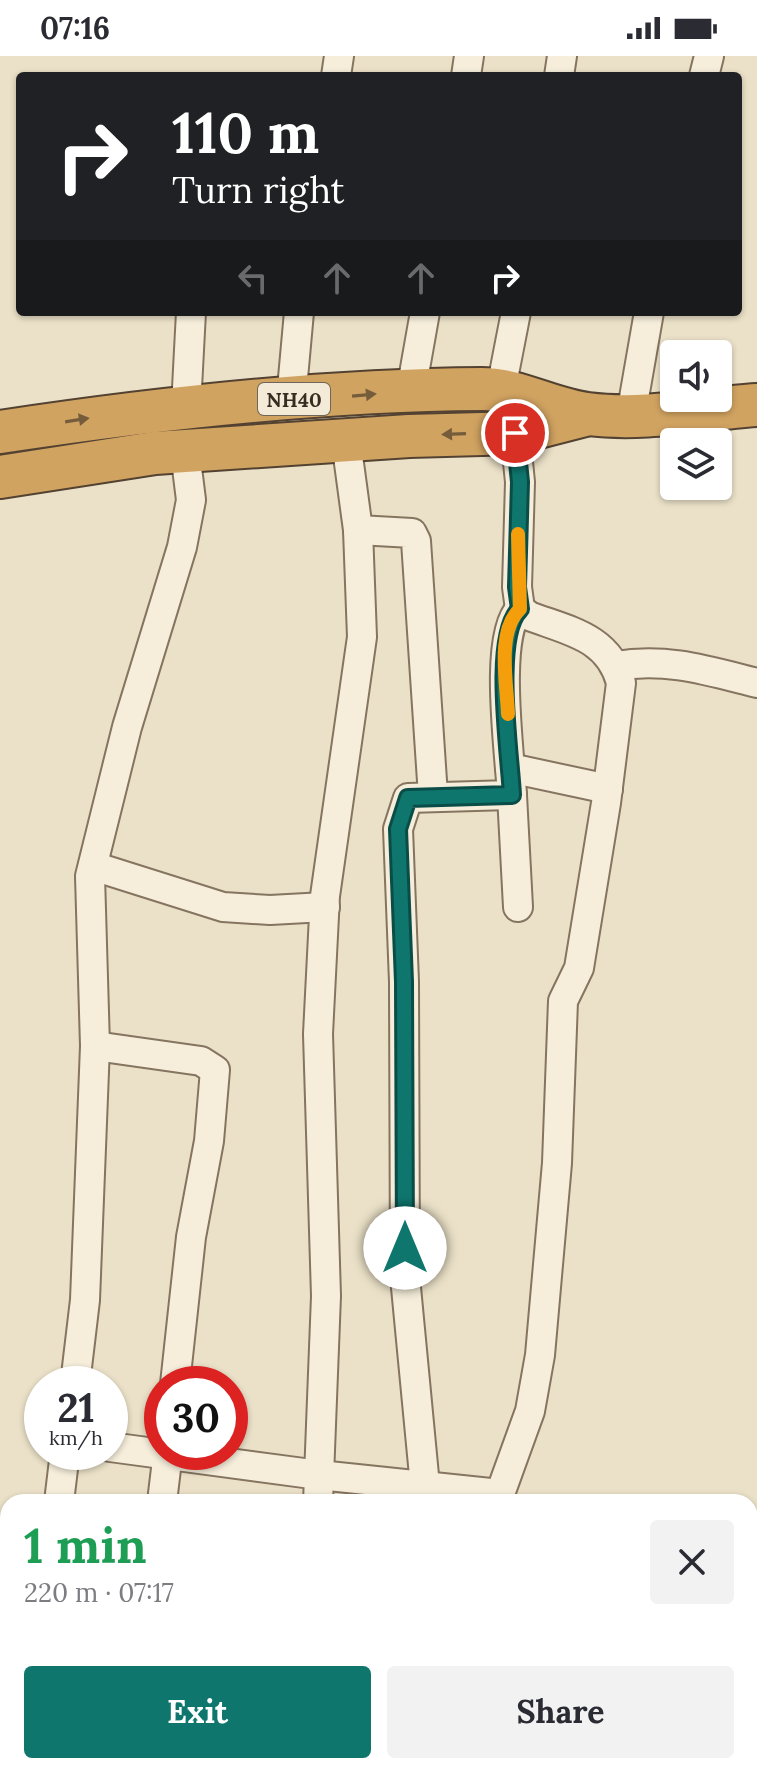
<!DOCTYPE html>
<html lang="en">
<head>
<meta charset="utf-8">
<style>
  body { margin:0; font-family:Lora,serif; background:#f2f2f3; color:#2b2b33; height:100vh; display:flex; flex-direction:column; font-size:30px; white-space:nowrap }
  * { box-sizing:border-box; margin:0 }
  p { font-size:26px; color:#7c7c81 }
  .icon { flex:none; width:44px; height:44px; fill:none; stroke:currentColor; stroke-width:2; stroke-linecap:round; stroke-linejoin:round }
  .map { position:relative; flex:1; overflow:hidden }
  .sheet { position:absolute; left:0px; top:1438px; width:758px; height:280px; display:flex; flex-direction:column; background:#fff; border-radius:24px 24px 0 0; box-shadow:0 2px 6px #0004 }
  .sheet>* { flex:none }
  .top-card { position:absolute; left:16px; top:16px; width:726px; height:244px; border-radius:8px; box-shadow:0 2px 6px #0004; background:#202124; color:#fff; overflow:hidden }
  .fabs { position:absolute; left:660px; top:284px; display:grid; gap:16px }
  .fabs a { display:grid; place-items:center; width:72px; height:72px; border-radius:8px; background:#fff; box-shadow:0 2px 6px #0004; font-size:40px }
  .speed { position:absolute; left:24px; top:1310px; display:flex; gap:16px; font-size:40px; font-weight:700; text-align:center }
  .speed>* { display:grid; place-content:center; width:104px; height:104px; border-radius:50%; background:#fff; box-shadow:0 2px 6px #0004; line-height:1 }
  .speed small { font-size:20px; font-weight:400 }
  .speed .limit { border:12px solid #d22; background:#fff; color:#111 }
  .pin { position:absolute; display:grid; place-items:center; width:68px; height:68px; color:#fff; margin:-34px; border:4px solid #fff; border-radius:50%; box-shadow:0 2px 8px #0007 }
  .me { position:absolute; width:88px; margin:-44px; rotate:0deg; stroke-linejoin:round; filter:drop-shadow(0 0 6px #0008) }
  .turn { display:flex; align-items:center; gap:28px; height:168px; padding:0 24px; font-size:36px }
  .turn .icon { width:104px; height:104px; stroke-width:2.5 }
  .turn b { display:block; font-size:56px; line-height:68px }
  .lanes { display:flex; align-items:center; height:76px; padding:0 24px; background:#0003; justify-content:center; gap:40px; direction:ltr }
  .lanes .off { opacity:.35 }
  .round { display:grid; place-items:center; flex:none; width:84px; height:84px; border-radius:8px; background:#f2f2f3 }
  .headline { display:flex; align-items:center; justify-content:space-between; height:136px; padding:0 24px }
  h1 { font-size:48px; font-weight:700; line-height:60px; color:#1e9e55 }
  .button { display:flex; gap:16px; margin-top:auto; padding:16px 24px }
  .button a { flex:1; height:92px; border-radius:8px; background:#0f766e; color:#fff; font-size:32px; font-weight:700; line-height:92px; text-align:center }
  .button a+a { background:#f2f2f3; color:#2b2b33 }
  .status { display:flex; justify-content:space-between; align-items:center; height:56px; padding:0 40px; background:#fff; direction:ltr }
  .status svg { height:22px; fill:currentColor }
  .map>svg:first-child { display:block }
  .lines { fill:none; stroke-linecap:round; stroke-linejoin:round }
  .minor-casing { stroke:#85745f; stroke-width:32 }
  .highway-casing { stroke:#534232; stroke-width:46 }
  .minor { stroke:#f6eedb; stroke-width:28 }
  .highway { stroke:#d1a361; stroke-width:42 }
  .oneway { fill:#755c3b }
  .route-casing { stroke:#0a4d48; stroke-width:20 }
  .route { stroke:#0f766e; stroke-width:14 }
  .slow { stroke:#f59e0b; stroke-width:14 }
  .labels { text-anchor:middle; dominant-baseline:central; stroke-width:8; stroke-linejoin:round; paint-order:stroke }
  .shield { fill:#f3ebd7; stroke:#6f6558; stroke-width:2 }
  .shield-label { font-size:20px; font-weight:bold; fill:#372c21 }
</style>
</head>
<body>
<div class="status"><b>07:16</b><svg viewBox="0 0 49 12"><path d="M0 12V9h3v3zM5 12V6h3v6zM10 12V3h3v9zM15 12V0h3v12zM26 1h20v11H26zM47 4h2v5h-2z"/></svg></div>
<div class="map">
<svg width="757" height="1718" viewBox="0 0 757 1718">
  <rect width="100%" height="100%" fill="#ebe1c8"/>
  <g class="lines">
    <defs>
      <g id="minor">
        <polyline points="336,20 339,0"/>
        <polyline points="466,20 469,0"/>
        <polyline points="559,20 562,0"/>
        <polyline points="704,20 709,0"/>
        <polyline points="501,333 516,256"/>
        <polyline points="411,335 425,256"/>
        <polyline points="291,344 299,256"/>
        <polyline points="186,351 191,256"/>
        <polyline points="631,359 649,256"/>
        <polyline points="358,474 412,477 416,485 433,740"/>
        <path d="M616,610C666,601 709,615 757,627"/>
        <polyline points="510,712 608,733"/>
        <polyline points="512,739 518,851"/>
        <polyline points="93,810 223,851 270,854 325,851"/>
        <polyline points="95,990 201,1005 215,1014 209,1085 191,1181 175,1328"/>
        <polyline points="75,1328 85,1244 95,990 90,820 127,671 182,491 191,444 185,396"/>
        <polyline points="110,1391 319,1419 500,1438"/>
        <polyline points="59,1446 65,1396"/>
        <polyline points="162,1446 168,1396"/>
        <polyline points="318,1446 326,1240 318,978 325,840 362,581 358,474 346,385"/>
        <path d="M430,1446L425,1430L405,1221L404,926L398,773L408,742L512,739C510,699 493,579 520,553"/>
        <path d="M503,1446L500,1438L530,1355L540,1299L557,1107L563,945L579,912L606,747L621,627C609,581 569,575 529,560L520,553L517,531L520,426L515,377"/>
        <polyline points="750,1604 757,1607"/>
        <polyline points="26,1718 27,1710"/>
        <polyline points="133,1718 134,1710"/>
        <polyline points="333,1718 334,1710"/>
        <polyline points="462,1718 463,1710"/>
        <polyline points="525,1718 526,1710"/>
      </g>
      <g id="highway">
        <path d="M0,376C159,352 321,334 482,333C519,333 552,354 588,358C644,365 701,353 757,349"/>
        <polyline points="0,421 155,397 409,380 515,377 585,359"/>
      </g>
    </defs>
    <use href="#minor" class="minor-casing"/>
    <use href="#highway" class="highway-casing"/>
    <use href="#minor" class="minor"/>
    <use href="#highway" class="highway"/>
  </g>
  <defs><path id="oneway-solid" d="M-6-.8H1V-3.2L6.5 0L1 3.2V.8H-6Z" transform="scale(2)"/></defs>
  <g class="oneway">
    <use href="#oneway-solid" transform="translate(364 339) rotate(-5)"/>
    <use href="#oneway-solid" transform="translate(77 364) rotate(-9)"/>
    <use href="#oneway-solid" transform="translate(454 378) rotate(178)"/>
  </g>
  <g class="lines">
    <defs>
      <path id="route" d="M405,1192L404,926L398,773L408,742L512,739C510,699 492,580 520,553L517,531L520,426L515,377"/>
    </defs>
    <use href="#route" class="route-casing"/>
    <use href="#route" class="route"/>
    <path class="slow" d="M508,658C507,627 496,576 520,553L518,478"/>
  </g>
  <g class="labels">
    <rect class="shield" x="258" y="327" width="72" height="32" rx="6"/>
    <g class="shield-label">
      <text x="294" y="343">NH40</text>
    </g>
  </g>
</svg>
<div class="fabs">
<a><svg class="icon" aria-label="sound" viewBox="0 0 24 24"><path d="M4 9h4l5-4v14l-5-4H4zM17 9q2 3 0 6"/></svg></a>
<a><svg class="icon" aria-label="layers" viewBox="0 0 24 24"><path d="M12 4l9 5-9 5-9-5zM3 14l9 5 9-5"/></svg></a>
</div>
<div class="speed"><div>21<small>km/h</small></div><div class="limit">30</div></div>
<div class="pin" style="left:515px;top:377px;background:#d93025"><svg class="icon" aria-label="arrive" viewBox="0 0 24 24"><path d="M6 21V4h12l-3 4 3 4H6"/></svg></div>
<svg class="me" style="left:405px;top:1192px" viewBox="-20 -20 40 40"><circle r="19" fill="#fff"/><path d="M0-13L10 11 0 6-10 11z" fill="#0f766e"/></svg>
<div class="top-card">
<div class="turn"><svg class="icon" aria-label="right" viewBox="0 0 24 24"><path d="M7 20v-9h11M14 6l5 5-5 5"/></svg><div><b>110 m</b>Turn right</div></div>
<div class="lanes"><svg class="icon off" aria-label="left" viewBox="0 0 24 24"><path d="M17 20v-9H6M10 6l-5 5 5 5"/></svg><svg class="icon off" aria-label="ahead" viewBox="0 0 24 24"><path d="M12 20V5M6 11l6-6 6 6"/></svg><svg class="icon off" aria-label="ahead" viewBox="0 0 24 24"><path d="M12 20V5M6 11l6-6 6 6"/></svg><svg class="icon" aria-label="right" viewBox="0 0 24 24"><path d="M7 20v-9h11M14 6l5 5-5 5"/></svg></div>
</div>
<section class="sheet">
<div class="headline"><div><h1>1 min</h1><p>220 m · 07:17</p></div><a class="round"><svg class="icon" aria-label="close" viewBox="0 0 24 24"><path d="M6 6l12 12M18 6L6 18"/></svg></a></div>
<div class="button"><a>Exit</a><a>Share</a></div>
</section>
</div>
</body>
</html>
